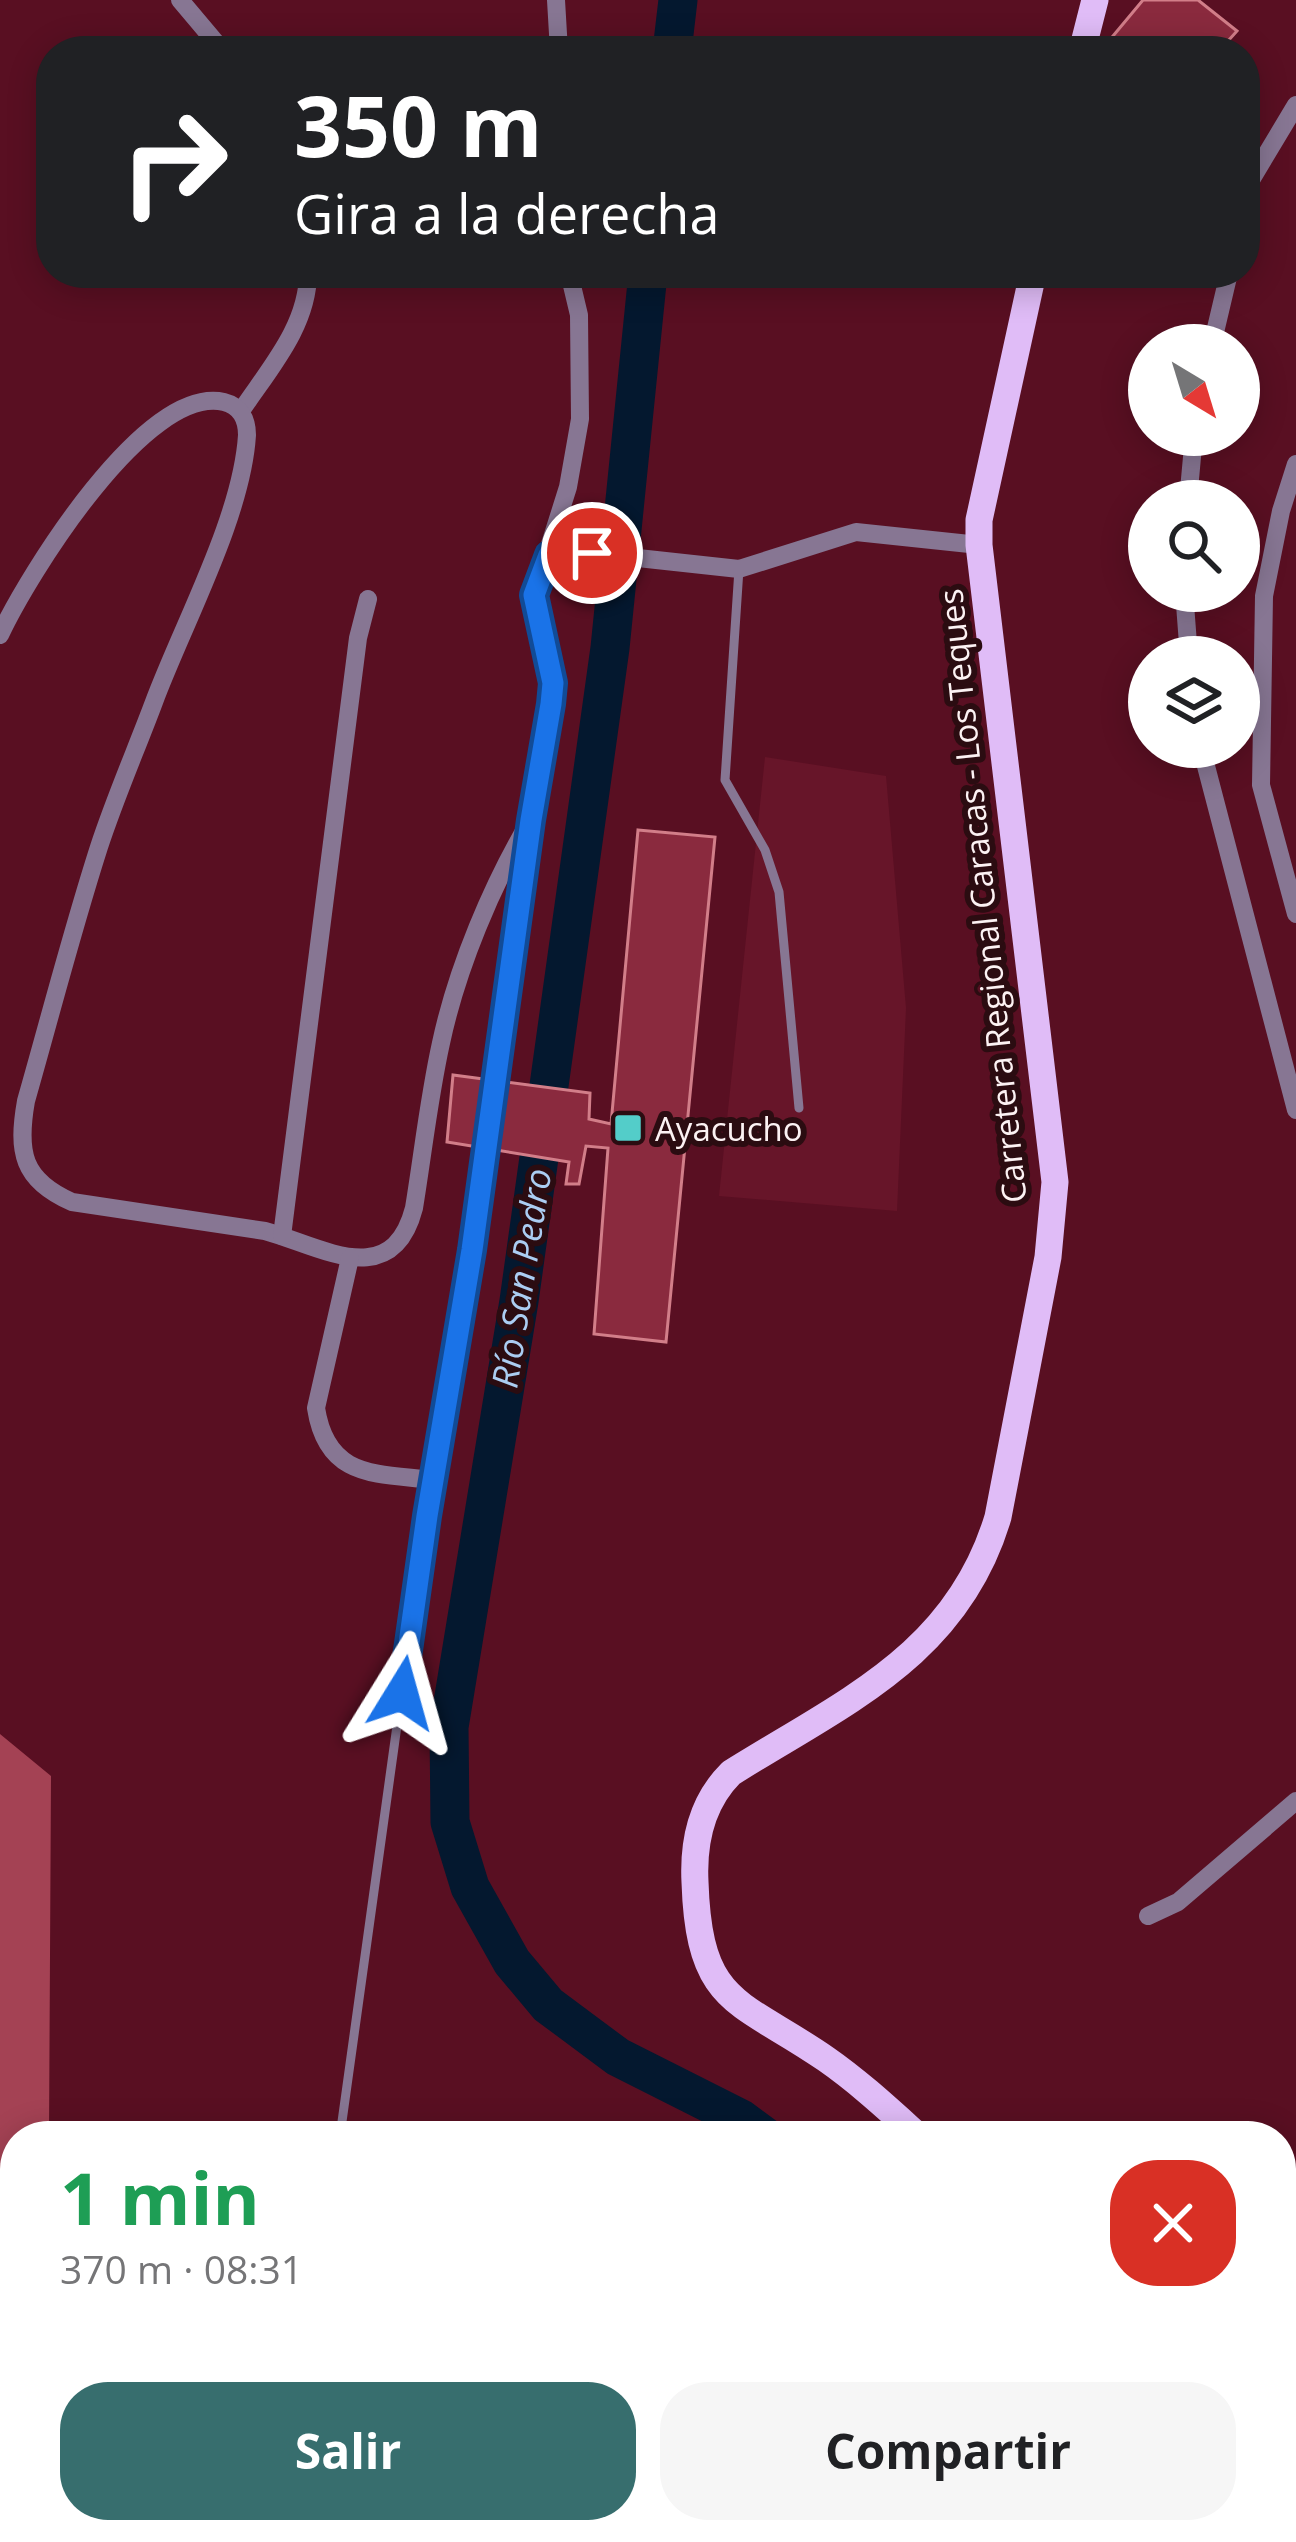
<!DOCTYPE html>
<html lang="es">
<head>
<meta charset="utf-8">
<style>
  body { margin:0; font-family:"Open Sans",sans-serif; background:#f6f6f6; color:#202124; height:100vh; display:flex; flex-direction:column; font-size:45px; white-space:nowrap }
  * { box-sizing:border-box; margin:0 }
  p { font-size:39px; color:#757577 }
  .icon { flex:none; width:66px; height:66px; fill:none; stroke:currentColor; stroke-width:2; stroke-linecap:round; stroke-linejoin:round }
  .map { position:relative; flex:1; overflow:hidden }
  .panel { position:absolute; left:0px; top:2121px; width:1296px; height:423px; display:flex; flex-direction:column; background:#fff; border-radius:48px 48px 0 0; box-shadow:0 6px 30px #0003 }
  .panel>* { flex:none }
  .banner { position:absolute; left:36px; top:36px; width:1224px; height:252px; border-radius:48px; box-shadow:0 6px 30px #0003; background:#202124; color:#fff; overflow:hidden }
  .needle { width:78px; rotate:142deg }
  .buttons { position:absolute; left:1128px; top:324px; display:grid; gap:24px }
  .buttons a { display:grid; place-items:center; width:132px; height:132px; border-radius:50%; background:#fff; box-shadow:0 6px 30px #0003; font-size:60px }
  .pin { position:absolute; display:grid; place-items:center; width:102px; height:102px; color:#fff; margin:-51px; border:6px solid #fff; border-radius:50%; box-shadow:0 3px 12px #0007 }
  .me { position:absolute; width:132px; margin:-66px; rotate:8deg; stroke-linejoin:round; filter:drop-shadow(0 0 9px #0008) }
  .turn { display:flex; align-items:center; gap:42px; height:252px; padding:0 60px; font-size:54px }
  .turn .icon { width:156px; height:156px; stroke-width:2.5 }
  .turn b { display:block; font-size:84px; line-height:102px }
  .round { display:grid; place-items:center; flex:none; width:126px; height:126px; border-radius:48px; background:#f6f6f6 }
  .summary { display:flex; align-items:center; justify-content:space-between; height:204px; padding:0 60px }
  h1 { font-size:72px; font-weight:700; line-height:90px; color:#1e9e55 }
  .primary-button { display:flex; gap:24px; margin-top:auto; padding:24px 60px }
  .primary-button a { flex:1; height:138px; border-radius:48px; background:#376e6e; color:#fff; font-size:48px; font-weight:700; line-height:138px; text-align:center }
  .primary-button a+a { background:#f6f6f6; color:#202124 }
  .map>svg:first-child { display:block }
  .built { fill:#671529 }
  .forest { fill:#a44254 }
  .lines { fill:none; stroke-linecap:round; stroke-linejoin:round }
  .river { stroke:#04182f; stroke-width:39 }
  .building { fill:#8a2a3e; stroke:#d27e89; stroke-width:3 }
  .service { stroke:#877693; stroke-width:9 }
  .minor { stroke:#877693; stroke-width:18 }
  .primary { stroke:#e0bcf7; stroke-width:27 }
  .route-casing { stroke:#114b97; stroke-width:30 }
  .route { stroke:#1a73e8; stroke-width:21 }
  .poi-dot { fill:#53cdc9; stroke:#2b0c11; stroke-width:4.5 }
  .labels { text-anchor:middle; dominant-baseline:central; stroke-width:12; stroke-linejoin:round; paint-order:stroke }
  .street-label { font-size:33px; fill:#fcf2f3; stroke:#2b0c11 }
  .poi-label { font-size:33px; fill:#fcf2f3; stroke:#2b0c11; text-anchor:start }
  .water-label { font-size:36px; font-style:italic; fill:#abcdf2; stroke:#2b0c11 }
</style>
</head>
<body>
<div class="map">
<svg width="1296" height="2542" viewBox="0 0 1296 2542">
  <rect width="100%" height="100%" fill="#590f22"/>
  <polygon class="built" points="765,757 886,776 906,1008 897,1211 719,1196"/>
  <polygon class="forest" points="0,1734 51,1776 49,2136 15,2136 15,2529 250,2529 259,2542 0,2542"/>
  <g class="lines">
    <g class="river">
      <polyline points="672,51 678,0"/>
      <polyline points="648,273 610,648 519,1301 449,1727 450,1822 470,1887 512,1962 548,2005 618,2057 741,2119 764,2136"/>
      <polyline points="883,2542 888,2529"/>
    </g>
  </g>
  <g class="building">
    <polygon points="1143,0 1198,0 1237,31 1219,51 1106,51 1103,48"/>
    <polygon points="638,830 715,837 666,1342 594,1334 608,1148 586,1146 579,1184 566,1184 569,1162 447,1142 453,1075 590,1093 589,1119 611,1124"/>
  </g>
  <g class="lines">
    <g class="service">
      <polyline points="739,569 725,780 765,850 779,892 799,1108"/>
      <polyline points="340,2136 426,1517"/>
    </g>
    <g class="minor">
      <polyline points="180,0 223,51"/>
      <polyline points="556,0 559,51"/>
      <polyline points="1245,190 1296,105"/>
      <polyline points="1212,345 1229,273"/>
      <path d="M241,411C269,369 308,326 308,273"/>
      <polyline points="1296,464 1281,511 1264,596 1261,785 1296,914"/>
      <polyline points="1188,501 1194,435"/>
      <polyline points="549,555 592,553 739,569 856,532 979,545"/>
      <polyline points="1184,591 1189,657"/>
      <path d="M0,635C28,575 146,384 224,402C240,406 247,419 247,435C242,517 183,624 154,702C136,750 115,798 99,847C72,931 50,1017 26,1101C17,1152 22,1180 72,1202L265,1231C320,1246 392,1293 414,1208C423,1153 429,1097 441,1043C457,968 492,885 531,819"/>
      <polyline points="1201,747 1296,1110"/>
      <polyline points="282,1236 358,638 368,599"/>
      <path d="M350,1258L316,1408C327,1479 376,1473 433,1480"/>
      <polyline points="427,1516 472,1250 553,683 534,595 568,487 580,419 579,315 569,273"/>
      <polyline points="1148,1916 1178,1902 1296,1801"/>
    </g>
    <g class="primary">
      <polyline points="1082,51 1095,0"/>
      <path d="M918,2136C888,2109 859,2082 826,2059C739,1999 699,2006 695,1882C693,1842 702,1802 731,1773C844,1702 957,1655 998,1517L1048,1257L1055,1182L979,545V520L1033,273"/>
      <polyline points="948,2542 954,2529"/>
    </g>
  </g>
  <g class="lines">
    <defs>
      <polyline id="route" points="402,1693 427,1516 472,1250 531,820 551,704 553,683 534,595 549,555 592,553"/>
    </defs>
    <use href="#route" class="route-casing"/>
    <use href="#route" class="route"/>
  </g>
  <rect class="poi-dot" x="613" y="1113" width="30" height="30" rx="6"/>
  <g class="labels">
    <g class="street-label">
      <text transform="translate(982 896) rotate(-96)">Carretera Regional Caracas - Los Teques</text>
    </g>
    <g class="poi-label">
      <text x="655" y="1128">Ayacucho</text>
    </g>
    <g class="water-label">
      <text transform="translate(521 1278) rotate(-81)">Río San Pedro</text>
    </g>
  </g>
</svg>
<div class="buttons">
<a><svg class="needle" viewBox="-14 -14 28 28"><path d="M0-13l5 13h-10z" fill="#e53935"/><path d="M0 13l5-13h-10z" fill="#757577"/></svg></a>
<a><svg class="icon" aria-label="search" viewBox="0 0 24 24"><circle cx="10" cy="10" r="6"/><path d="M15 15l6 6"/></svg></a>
<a><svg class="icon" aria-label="layers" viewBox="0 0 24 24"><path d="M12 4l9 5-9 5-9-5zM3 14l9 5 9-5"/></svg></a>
</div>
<div class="pin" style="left:592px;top:553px;background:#d93025"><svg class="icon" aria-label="arrive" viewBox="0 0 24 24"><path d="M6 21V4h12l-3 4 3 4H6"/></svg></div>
<svg class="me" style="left:402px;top:1693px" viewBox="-20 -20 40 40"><path d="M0-17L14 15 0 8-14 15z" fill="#1a73e8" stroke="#fff" stroke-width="4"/></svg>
<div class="banner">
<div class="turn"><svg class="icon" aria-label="right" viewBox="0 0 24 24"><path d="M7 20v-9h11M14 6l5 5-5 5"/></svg><div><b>350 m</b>Gira a la derecha</div></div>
</div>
<section class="panel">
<div class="summary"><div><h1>1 min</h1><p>370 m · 08:31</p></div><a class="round" style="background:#d93025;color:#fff"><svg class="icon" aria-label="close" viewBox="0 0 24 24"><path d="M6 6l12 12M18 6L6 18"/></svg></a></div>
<div class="primary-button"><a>Salir</a><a>Compartir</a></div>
</section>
</div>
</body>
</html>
